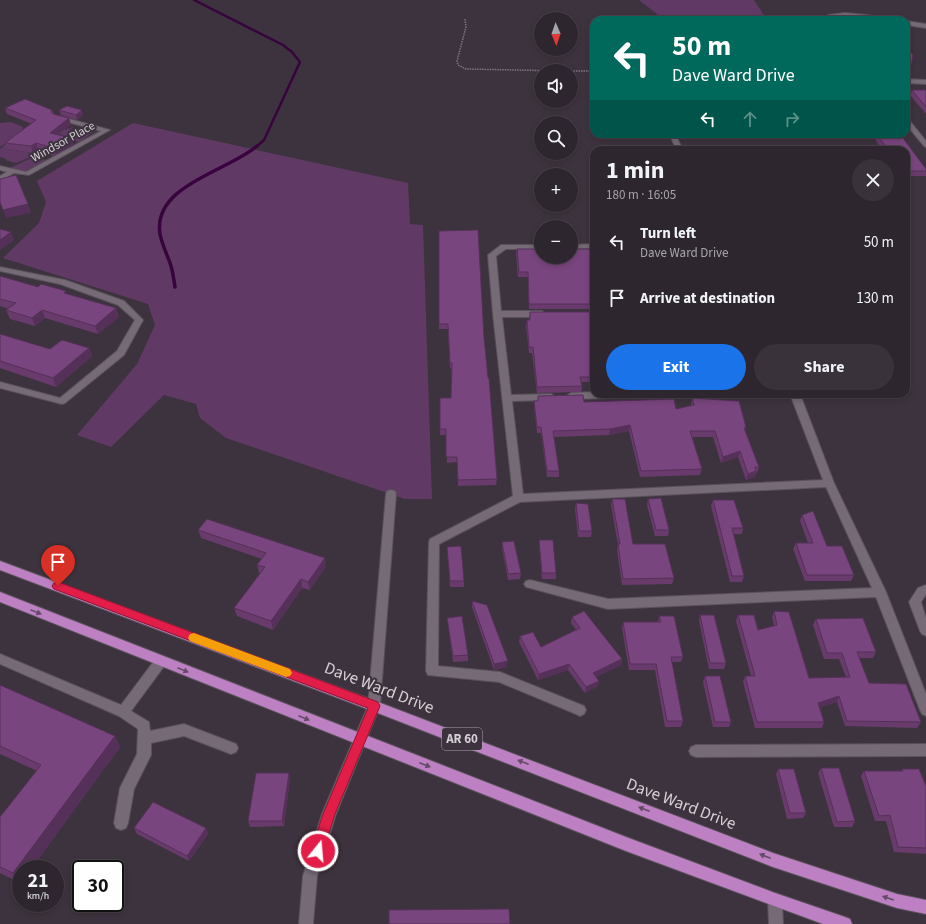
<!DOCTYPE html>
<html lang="en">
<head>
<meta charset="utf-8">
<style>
  body { margin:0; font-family:"Source Sans 3",sans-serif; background:#3a323a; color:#f1f3f6; height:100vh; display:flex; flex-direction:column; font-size:15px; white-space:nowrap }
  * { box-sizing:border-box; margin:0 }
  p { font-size:13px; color:#a7a5aa }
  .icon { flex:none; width:22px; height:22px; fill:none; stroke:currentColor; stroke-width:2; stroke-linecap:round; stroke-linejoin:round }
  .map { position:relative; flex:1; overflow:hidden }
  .details { position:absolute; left:590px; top:146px; width:320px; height:252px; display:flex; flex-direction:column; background:#2e262e; border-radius:12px; box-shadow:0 2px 6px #0003,0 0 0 1px #49434a }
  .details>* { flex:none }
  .hud { position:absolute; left:590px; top:16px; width:320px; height:122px; border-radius:12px; box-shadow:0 2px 6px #0003,0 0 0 1px #49434a; background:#00695c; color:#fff; overflow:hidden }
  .needle { width:26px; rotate:178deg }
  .buttons { position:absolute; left:534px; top:12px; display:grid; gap:8px }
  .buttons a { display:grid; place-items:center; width:44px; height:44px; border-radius:50%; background:#2e262e; box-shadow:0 2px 6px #0003,0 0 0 1px #49434a; font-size:20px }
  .speed { position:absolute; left:12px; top:860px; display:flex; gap:8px; font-size:20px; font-weight:700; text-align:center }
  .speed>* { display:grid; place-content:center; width:52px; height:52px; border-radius:50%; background:#2e262e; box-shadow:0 2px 6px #0003,0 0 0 1px #49434a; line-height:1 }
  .speed small { font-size:10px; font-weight:400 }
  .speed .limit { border:2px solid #111; border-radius:6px; background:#fff; color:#111 }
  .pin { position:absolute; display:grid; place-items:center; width:34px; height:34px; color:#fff; margin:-41px -17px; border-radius:50% 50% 50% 0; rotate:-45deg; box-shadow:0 0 4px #0007 }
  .pin .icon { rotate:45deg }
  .me { position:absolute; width:44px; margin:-22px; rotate:17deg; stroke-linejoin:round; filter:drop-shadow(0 0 3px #0008) }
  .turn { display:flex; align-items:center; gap:14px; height:84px; padding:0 16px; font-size:18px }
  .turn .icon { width:52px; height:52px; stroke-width:2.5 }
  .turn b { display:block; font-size:28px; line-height:34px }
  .lanes { display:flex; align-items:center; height:38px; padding:0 16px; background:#0003; justify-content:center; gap:20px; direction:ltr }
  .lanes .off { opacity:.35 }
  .round { display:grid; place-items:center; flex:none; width:42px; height:42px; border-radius:21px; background:#3a323a }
  .overview { display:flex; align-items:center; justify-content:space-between; height:68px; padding:0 16px }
  h1 { font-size:24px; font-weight:700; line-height:30px }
  .button { display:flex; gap:8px; margin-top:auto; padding:8px 16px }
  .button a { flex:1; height:46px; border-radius:24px; background:#1a73e8; color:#fff; font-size:16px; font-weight:700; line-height:46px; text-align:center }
  .button a+a { background:#3a323a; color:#f1f3f6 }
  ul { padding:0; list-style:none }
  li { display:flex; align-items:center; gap:12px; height:56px; padding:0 16px }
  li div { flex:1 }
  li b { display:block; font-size:15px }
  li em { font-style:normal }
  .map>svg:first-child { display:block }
  .green { fill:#603a64 }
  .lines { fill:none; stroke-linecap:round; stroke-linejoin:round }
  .stream-far1 { stroke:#38043d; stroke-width:2.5 }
  .stream { stroke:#38043d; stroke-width:3.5 }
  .minor-casing { stroke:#59515a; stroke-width:2 }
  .major-casing { stroke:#59515a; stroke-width:2 }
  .path { stroke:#7e757e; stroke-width:1.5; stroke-dasharray:1.5 1; stroke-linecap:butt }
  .minor { fill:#756a76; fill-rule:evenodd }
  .major { fill:#bd80c3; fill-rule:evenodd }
  .wall { fill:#683b6c }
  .shaded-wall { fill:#553058 }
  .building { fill:#79457e; stroke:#553058 }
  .oneway { fill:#634a66 }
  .route { fill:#e11d48; stroke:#92132f }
  .slow { fill:#f59e0b }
  .labels { text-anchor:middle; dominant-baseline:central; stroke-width:4; stroke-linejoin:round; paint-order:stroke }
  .far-street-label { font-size:12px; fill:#d5cfd5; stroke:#3d333e }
  .shield { fill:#3d333e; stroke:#a7a0a8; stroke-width:1 }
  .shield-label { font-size:13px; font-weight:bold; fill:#d5cfd5 }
  .near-street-label { font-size:17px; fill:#d5cfd5; stroke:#3d333e }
</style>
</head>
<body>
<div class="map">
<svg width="926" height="924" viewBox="0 0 926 924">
  <rect width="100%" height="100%" fill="#3d333e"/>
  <g class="green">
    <polygon points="639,0 754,0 767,20 611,20 661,17"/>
    <polygon points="11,122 23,127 23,132 0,147 0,123"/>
    <polygon points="133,123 408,183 410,224 423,225 432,499 405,499 226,438 200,418 196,404 164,395 111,447 77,435 137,364 155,325 148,304 3,258 39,223 46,202 37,181"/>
    <polygon points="38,124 64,130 75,126 69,130 85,134 92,130 93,132 79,142 70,140 47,152 56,154 53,156 41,153 64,135 33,131"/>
    <polygon points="10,141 8,149 38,154 16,163 5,160 7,159 0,157 0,149"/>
    <polygon points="40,154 44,155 39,158 46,160 24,172 10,168"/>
  </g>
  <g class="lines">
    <polyline class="stream-far1" points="194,0 283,45 292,52 300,62 264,140 256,147"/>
    <path class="stream" d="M175,287C174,280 173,273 171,266C168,256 162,245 160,234C152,185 229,171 257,146"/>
    <defs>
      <g id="minor">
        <polygon points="845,13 867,15 892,20 852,16 832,17 831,20 825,20 828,15"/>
        <polygon points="906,21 926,24 926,28 906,25"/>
        <polygon points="906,79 926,80 926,84 906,83"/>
        <polygon points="58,116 110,130 29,175 14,173 0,181 0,176 7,172 0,170 0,166 26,172 101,131 56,119 55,118"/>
        <polygon points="906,118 908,119 926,141 926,147 924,146 906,124"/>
        <polygon points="669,134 675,134 683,150 677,150"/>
        <polygon points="594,244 594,248 571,249 571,245"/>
        <polygon points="501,245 541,245 541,249 506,249 496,256 501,311 542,311 546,314 542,317 502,317 511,395 551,394 556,397 551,400 512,401 523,494 823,480 790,394 800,394 834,483 886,592 926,694 926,716 922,714 920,710 876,597 608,609 530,588 526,587 524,584 526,581 530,580 608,599 872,588 826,487 520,502 439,544 438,666 500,672 584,706 586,710 584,714 580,716 576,714 499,682 428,675 426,671 429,542 430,539 513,496 493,314 488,255"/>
        <polygon points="0,267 65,280 124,301 143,320 124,355 65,403 62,404 0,388 0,382 60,398 117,351 135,320 118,305 60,284 0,271"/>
        <polygon points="594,392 594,394 661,394 656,397 571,399 566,396 571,393"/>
        <polygon points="391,490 395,491 396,494 380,706 336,814 317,876 313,924 299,924 303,876 322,814 368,706 386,494 387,491"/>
        <polygon points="926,585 926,594 921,602 926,618 926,636 922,634 920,631 909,602 918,588"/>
        <polygon points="0,654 121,705 157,657 161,656 165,657 167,661 165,665 131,711 149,722 150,731 184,724 236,744 238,748 236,752 231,754 184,736 151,743 151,755 134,789 128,823 126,828 121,830 116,828 114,823 120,788 137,754 138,729 119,716 0,664"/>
        <polygon points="926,744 926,756 696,757 691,755 689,751 691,747 696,745"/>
        <polygon points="775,893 780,895 782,900 783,924 769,924 768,900 770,895"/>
      </g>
      <g id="major">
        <polygon points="0,561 378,702 773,853 897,894 926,900 926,914 897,908 773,867 370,710 0,570"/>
        <polygon points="0,592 626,837 775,893 845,917 850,919 852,924 823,924 626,851 0,602"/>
      </g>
    </defs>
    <use href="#minor" class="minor-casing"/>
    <use href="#major" class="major-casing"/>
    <g class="path">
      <polyline points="465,19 466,27 457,61 458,65 466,69 564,71"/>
      <polyline points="571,71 594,71"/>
    </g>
    <use href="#minor" class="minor"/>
    <use href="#major" class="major"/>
  </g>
  <g class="wall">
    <polygon points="906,48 911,66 910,70 906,70"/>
    <polygon points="912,90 926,90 926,114 910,95"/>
    <polygon points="5,108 52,110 54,114 69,118 71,125 57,135 71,138 73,145 56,154 38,149 33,153 8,149 5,143 32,124 7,114"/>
    <polygon points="59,110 82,110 83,115 77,120 61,115"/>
    <polygon points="872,134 900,134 926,171 926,176 906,176 906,150 882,150"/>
    <polygon points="439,231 484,337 497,479 496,485 458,486 457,462 447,463 446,435 440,435 440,398 451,398 451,368 450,368 448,329 439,329"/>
    <polygon points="517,249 594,257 594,309 529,309 528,277 518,277 516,254"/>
    <polygon points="0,276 38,287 67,294 116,308 119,317 98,334 45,318 35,326 10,319 6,310 9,309 0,306"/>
    <polygon points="530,312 594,312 594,382 581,382 582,386 581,392 537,393 532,353 529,353 526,326 527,320 529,320"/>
    <polygon points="0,334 50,349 89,348 92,356 56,387 0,368"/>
    <polygon points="538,396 584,402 676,409 691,406 692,398 746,427 745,430 759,467 757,473 756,473 755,477 746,480 738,457 721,463 713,437 692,437 702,469 700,475 640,477 629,431 609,435 554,437 559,471 559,477 547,477 541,433 537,433 534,407 534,401 538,401"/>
    <polygon points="612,499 633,544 674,578 672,584 622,585 617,550 618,545 611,505"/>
    <polygon points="648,499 669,530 668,536 655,536 647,505"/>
    <polygon points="713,500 743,528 742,534 733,534 744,576 742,582 730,582 711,506"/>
    <polygon points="576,503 592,531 591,537 578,537 575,509"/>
    <polygon points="802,515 827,546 854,575 851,581 805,581 793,549 796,543 808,543 800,521"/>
    <polygon points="198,530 326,566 310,590 302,588 273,630 237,616 234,608 260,573 259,573 257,565 262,559 201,538"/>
    <polygon points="539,540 556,573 556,579 542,579 539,546"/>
    <polygon points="502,542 521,573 520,579 508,580 502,548"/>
    <polygon points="447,547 464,581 464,587 450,587"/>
    <polygon points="472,601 507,667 494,670 472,607"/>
    <polygon points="774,611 809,678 846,677 839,659 824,659 813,625 816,619 876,652 873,658 859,658 869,683 921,722 917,728 845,726 837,702 820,707 824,722 822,728 755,728 743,682 745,676 751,676 736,621 738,615 758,630 774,626 772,617"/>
    <polygon points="700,615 726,663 724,669 709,669 699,621"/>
    <polygon points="659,616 683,657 681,662 672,662 683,721 681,727 665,727 655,670 629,670 622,628 623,622 658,622"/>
    <polygon points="572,617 622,659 621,665 596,677 599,681 598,686 585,693 568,670 538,680 519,642 520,636 541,647 576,630 571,623"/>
    <polygon points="447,618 468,655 468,661 453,662 448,623"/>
    <polygon points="705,676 731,722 729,727 713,727 703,682"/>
    <polygon points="0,685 115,736 120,747 31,869 21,869 20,883 0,873 0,817 37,771 0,754"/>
    <polygon points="821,768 855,821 852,827 834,827 818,773"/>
    <polygon points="778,769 806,813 803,818 787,819 776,774"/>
    <polygon points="902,769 926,786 926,854 894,852 886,821 875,821 861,776 864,771 901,771"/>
    <polygon points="289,773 290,778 284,826 250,827 248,821"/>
    <polygon points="134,828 206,828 208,834 189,861 137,834"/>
    <polygon points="82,903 103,903 100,913 83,913 80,909"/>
  </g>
  <g class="shaded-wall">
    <polygon points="82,110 83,115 77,120 76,115"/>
    <polygon points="69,118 71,125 52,139 50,133"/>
    <polygon points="71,138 73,145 56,154 54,148"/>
    <polygon points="36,143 38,149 33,153 31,146"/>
    <polygon points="28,204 31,213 6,218 3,210"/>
    <polygon points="11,232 14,240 0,250 0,240"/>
    <polygon points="116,308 119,317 98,334 95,326"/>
    <polygon points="42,310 45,318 35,326 32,318"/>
    <polygon points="89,348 92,356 56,387 53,378"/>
    <polygon points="630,425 629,431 609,435 610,429"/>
    <polygon points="740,451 738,457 721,463 723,457"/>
    <polygon points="756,471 755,477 746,480 748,474"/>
    <polygon points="325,558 326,566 310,590 308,582"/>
    <polygon points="301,579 302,588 273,630 271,621"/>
    <polygon points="622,659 621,665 592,679 593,673"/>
    <polygon points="508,661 507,667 494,670 494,664"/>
    <polygon points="569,664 568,670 538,680 539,674"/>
    <polygon points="599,681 598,686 585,693 586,687"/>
    <polygon points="839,696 837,702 816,708 818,703"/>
    <polygon points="115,736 120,747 31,869 21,869 21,882 20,883 13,873"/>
    <polygon points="289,773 290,778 284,826 282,821"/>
    <polygon points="206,828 208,834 189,861 187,856"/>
    <polygon points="99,903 103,903 100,913 97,908"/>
  </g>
  <g class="building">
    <polygon points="906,48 913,55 911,66 906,66"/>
    <polygon points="912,90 926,90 926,107"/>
    <polygon points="25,99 52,110 51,112 53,114 69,118 50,133 71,138 54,148 36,143 31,146 5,143 36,120 5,108"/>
    <polygon points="67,106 82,110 76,115 59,110"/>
    <polygon points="877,134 900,134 926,169 926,171 906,171 906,150 888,150"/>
    <polygon points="16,175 28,204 3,210 0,202 0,179"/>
    <polygon points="0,229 11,232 0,240"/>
    <polygon points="478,230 484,337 488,378 489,378 497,479 458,480 457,457 446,457 446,429 440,429 440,398 451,398 452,363 450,363 448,324 439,324 439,231"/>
    <polygon points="517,249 541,249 541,257 571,257 571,249 593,249 594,257 594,304 529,304 528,272 519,272"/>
    <polygon points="0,276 38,287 41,284 66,291 64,293 116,308 95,326 42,310 32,318 6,310 16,303 0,299"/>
    <polygon points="530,312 594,312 594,377 580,377 582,386 537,387 533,347 529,347 527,320 530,320"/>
    <polygon points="0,334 50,349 62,340 89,348 53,378 0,361"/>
    <polygon points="583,395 584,402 674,399 676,409 694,405 692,398 739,401 746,427 744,428 759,467 755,467 756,471 748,474 740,451 723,457 715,431 690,431 702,469 641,471 630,425 610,429 553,431 559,471 547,471 541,427 537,427 534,401 538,401 538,396"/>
    <polygon points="661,498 669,530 656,530 648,499"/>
    <polygon points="612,499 625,499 633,544 665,544 674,578 623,579 618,544 620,544"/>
    <polygon points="713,500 734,500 743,528 732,528 744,576 732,576"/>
    <polygon points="576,503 588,504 592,531 579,531"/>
    <polygon points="813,511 827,546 842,546 854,575 807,575 796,543 813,543 802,515"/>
    <polygon points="207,519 325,558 308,582 301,579 271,621 234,608 265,567 257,565 266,553 198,530"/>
    <polygon points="539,540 553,540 556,573 542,573"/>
    <polygon points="514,541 521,573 508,574 502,542"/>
    <polygon points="461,546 464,581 450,581 447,547"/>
    <polygon points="472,601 487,605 508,661 494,664"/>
    <polygon points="584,611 622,659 593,673 599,681 586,687 569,664 539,674 520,636 533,632 541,647 580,628 572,617"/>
    <polygon points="774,611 789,612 809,678 850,677 842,653 827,653 816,619 863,618 876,652 857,652 869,683 906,684 921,722 847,721 839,696 818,703 824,722 757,722 745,676 755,676 738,615 754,615 758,630 777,625"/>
    <polygon points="700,615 714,615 726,663 710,663"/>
    <polygon points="462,616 468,655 453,656 447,618"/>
    <polygon points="659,616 674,616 683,657 671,657 683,721 667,721 656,664 630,664 623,622 661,622"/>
    <polygon points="705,676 720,676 731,722 715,722"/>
    <polygon points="0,685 115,736 13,873 0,867 0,817 41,765 0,746"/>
    <polygon points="821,768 839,768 855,821 837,822"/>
    <polygon points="778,769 794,769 806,813 790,813"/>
    <polygon points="902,769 919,769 926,786 926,848 898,847 890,815 879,816 864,771 903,771"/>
    <polygon points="256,773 289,773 282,821 248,821"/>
    <polygon points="153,802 206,828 187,856 134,828"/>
    <polygon points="82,903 99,903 97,908 80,909"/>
    <polygon points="509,909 510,924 389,924 389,910"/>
  </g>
  <defs><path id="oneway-solid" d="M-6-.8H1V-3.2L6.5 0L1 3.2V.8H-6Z"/></defs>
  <g class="oneway">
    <use href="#oneway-solid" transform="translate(36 612) rotate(22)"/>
    <use href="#oneway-solid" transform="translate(183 670) rotate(22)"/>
    <use href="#oneway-solid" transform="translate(304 718) rotate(22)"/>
    <use href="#oneway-solid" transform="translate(523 762) rotate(-159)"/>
    <use href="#oneway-solid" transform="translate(425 765) rotate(21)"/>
    <use href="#oneway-solid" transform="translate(644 809) rotate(-159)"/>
    <use href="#oneway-solid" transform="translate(765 856) rotate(-159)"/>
    <use href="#oneway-solid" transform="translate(888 898) rotate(-161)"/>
  </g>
  <polygon class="route" points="58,582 378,702 380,706 335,814 322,856 318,857 313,856 311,851 323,814 368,708 54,589 52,586 54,583"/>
  <polygon class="slow" points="194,633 290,669 292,673 290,676 286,677 190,641 188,638 190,634"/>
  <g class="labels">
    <g class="far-street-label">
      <text transform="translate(63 142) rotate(-29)">Windsor Place</text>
    </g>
    <rect class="shield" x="442" y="728" width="40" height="22" rx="3"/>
    <g class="shield-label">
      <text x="462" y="739">AR 60</text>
    </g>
    <g class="near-street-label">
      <text transform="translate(379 688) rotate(21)">Dave Ward Drive</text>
      <text transform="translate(681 804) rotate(21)">Dave Ward Drive</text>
    </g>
  </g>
</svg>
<div class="buttons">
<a><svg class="needle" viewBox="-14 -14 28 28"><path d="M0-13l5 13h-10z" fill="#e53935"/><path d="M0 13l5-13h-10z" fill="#a7a5aa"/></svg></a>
<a><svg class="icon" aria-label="sound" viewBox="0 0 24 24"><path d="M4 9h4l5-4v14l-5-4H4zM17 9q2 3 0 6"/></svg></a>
<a><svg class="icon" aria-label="search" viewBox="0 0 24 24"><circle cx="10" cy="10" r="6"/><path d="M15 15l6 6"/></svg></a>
<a>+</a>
<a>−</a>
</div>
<div class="speed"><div>21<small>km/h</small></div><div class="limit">30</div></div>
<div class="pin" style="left:58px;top:586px;background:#d93025"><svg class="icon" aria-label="arrive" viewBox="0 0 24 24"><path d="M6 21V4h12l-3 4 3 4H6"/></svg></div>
<svg class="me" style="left:318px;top:851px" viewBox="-20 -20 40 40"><circle r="17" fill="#e11d48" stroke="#fff" stroke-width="3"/><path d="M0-11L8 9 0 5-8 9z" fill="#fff"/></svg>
<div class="hud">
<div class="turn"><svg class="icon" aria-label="left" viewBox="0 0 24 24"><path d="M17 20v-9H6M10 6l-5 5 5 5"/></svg><div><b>50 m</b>Dave Ward Drive</div></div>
<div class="lanes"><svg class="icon" aria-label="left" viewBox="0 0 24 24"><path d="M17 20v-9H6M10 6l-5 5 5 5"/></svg><svg class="icon off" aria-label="ahead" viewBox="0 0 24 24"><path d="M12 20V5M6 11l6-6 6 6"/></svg><svg class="icon off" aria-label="right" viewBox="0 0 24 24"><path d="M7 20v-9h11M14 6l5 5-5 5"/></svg></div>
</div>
<section class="details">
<div class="overview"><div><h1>1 min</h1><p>180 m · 16:05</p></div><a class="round"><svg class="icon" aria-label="close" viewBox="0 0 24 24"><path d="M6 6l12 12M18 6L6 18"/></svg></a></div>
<ul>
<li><svg class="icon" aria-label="left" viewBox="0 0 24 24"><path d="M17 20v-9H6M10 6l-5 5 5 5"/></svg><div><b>Turn left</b><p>Dave Ward Drive</p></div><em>50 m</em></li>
<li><svg class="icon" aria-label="arrive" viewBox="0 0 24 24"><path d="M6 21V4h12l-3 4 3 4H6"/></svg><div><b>Arrive at destination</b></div><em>130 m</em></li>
</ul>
<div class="button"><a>Exit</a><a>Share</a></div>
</section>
</div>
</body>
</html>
